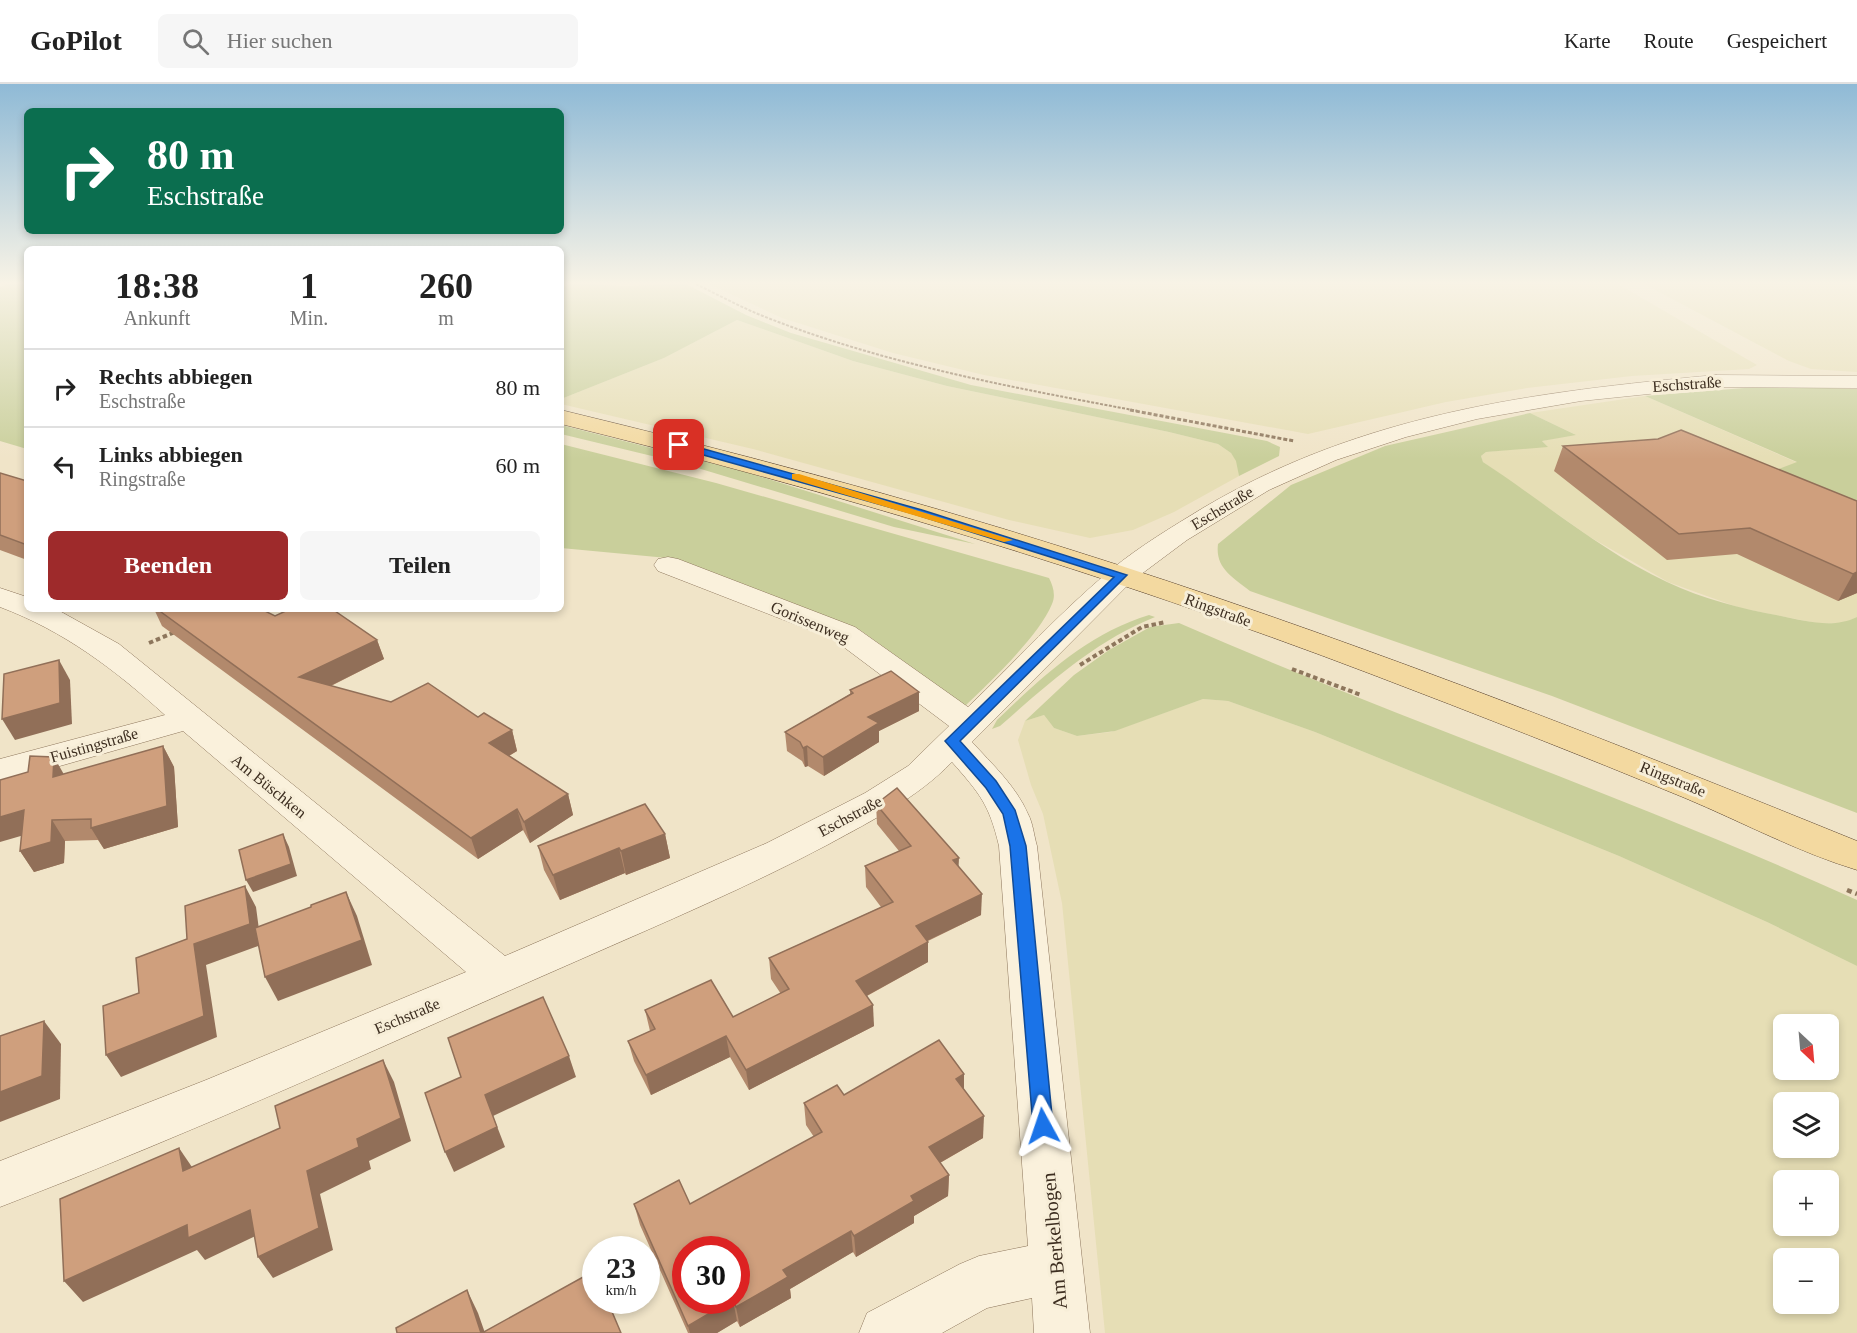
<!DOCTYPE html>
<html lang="de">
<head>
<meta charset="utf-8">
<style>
  body { margin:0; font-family:"Times New Roman",serif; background:#f6f6f6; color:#222; height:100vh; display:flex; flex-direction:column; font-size:22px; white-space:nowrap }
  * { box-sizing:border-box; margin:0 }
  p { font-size:20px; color:#767676 }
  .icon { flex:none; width:33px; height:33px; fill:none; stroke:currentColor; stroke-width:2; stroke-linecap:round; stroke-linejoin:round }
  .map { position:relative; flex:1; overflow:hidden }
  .side { position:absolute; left:24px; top:162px; width:540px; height:366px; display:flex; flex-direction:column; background:#fff; border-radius:9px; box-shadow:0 3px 9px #0003 }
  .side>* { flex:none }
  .banner { position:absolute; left:24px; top:24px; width:540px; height:126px; border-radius:9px; box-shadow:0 3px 9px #0003; background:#0b6e4f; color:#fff; overflow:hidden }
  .needle { width:39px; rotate:154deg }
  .controls { position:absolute; left:1773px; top:930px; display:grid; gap:12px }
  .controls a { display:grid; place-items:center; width:66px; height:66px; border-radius:9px; background:#fff; box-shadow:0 3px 9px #0003; font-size:30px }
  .speed { position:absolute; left:582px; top:1152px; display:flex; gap:12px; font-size:30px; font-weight:700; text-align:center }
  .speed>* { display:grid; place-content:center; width:78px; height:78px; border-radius:50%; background:#fff; box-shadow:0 3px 9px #0003; line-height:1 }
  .speed small { font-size:15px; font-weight:400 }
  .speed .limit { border:9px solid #d22; background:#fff; color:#111 }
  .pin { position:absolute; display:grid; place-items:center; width:51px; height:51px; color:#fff; margin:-26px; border-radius:12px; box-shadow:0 3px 9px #0006 }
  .me { position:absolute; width:66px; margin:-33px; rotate:355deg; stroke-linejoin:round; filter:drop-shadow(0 0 4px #0008) }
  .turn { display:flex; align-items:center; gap:21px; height:126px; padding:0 24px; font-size:27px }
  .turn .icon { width:78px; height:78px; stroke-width:2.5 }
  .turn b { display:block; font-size:42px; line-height:51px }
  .eta { display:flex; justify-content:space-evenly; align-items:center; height:102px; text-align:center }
  .eta b { font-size:36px; font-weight:700; line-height:42px }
  .cta { display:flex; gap:12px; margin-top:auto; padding:12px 24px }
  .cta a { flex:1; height:69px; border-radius:9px; background:#9e2a2b; color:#fff; font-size:24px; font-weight:700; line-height:69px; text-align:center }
  .cta a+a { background:#f6f6f6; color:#222 }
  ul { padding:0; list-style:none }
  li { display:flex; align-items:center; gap:18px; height:78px; padding:0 24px; border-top:2px solid #e0e0e0 }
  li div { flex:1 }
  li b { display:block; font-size:22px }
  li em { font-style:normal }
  header { display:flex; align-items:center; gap:36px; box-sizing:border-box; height:84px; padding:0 30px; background:#fff; border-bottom:2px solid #e0e0e0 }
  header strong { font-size:28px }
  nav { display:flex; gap:33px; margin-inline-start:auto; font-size:21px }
  .search { width:420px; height:54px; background:#f6f6f6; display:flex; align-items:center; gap:15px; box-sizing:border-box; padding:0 21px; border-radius:9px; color:#767676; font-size:22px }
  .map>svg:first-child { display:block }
  .farmland { fill:#e6deb5; fill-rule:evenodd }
  .green { fill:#c9cf9b }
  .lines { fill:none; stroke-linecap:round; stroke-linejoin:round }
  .minor-casing { stroke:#8d765c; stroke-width:1 }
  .major-casing { stroke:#5b4430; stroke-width:1 }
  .path-far3 { stroke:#8d765c; stroke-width:2; stroke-dasharray:3 1.5; stroke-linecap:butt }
  .path-far2 { stroke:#8d765c; stroke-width:3; stroke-dasharray:4 2; stroke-linecap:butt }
  .path-far1 { stroke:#8d765c; stroke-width:4; stroke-dasharray:4.5 3; stroke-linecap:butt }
  .path { stroke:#8d765c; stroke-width:4.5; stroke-dasharray:5 4; stroke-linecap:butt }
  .minor { fill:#faf1dc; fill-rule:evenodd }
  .major { fill:#f3d9a0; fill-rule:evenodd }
  .wall { fill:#b2896c }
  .shaded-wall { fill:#916f58 }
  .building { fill:#cf9f7d; stroke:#916f58; stroke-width:1.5 }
  .route { fill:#1a73e8; stroke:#114b97; stroke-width:1.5 }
  .slow { fill:#f59e0b }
  .labels { text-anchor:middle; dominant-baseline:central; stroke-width:6; stroke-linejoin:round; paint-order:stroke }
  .street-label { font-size:16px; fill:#3d2e20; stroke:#f7eed8 }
  .near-street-label { font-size:20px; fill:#3d2e20; stroke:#f7eed8 }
</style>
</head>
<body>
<header>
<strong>GoPilot</strong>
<div class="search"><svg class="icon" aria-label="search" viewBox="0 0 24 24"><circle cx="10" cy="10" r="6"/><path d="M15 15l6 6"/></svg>Hier suchen</div>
<nav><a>Karte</a><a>Route</a><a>Gespeichert</a></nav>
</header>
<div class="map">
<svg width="1857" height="1249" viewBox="0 0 1857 1249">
  <rect width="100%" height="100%" fill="#f0e4c8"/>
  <g class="farmland">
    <polygon points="709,200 1618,200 1757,281 1749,285 1632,292 1527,304 1446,318 1308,350 984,291 893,269 782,234"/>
    <polygon points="1644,200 1857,200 1857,288 1811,285 1789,277"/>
    <polygon points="737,236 853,277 947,302 1169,348 1218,360 1231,369 1237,377 1239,392 1174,428 1133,446 1090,454 1009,436 753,365 561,320 561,315 664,274"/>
    <polygon points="1645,312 1798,379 1750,396 1857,442 1857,533 1845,539 1816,539 1740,524 1668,498 1590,453 1483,378 1481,372 1486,368 1547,362 1542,357 1574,350 1530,329"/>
    <path d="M1203,615L1228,617L1315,648L1619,772L1767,838L1857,882V1249H1105L1062,819L1043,730L1031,701L1018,656L1025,637L1044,631L1054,644L1077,652L1111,648ZM1784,940H1828V986H1784ZM1784,1018H1828V1064H1784ZM1784,1096H1828V1142H1784ZM1784,1174H1828V1220H1784Z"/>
  </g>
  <g class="green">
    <polygon points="8,200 27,200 27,365 0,357 0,203"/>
    <polygon points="571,200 627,202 686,200 746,231 791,249 971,301 1267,357 1280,363 1279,372 1239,392 1236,377 1231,369 1218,360 1169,348 947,302 853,277 737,236 664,274 561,315 561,204"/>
    <polygon points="1769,302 1857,305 1857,442 1749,396 1797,378 1645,312"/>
    <path d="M1530,329L1576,351L1542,357L1548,363L1486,368L1481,372L1483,378C1544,418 1601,467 1667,498C1703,515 1742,525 1781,532C1806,537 1833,545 1857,533V729L1552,612L1250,507C1232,493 1215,484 1218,460L1291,401L1385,362Z"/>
    <polygon points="561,341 746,388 975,460 894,443 681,379 561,350"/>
    <path d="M561,360L716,399L1049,494C1053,502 1056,511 1052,520C1039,552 990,598 965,622L860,546L678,475L561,464Z"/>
    <path d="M1149,531L1155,533C1095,557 1048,600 1000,642L992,645L997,636C1043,592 1087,550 1149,531Z"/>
    <path d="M1179,539C1403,637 1635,715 1857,816V882L1767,838L1619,772L1315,648L1228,617L1203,615L1115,647L1077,652L1054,644L1044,631L1025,637L1074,591L1109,566L1150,543Z"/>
  </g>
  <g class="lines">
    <defs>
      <path id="minor" d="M1716,291L1857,292V304L1716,303L1581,317L1477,335L1406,353L1336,376L1269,406L1187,456L1132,497L972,658C992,680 1016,702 1028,730C1033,739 1034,752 1037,762L1090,1249H1034L1032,1214L987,1224L942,1249H859L867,1229L960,1180L979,1172L1028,1162L999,762C989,720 980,710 952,678C917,714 873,736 829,760C748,803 663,839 579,876C387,960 196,1048 0,1123V1077L206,996L466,888L183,647L0,699V675L165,631C114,585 64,547 0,523V504L27,513V525H56L119,560L505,872L767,759L865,709L908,682L949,642L833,555L658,487L654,481L658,475L668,473L678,475L855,543L968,623C1015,578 1062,526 1112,485C1140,462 1172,443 1203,424C1364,329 1533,308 1716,291Z"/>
      <path id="major" d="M561,326C730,367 898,411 1065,464C1333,548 1596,651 1857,757V786C1798,768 1742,738 1685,714C1581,671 1476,630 1371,590C1106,489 836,408 561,340Z"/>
    </defs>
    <use href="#minor" class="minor-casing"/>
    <use href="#major" class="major-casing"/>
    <path class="path-far3" d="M696,200C716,210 737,221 758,230C879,279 1010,303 1138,327"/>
    <polyline class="path-far2" points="1130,326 1294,357"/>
    <g class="path-far1">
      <polyline points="149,559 175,548"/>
      <polyline points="1080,581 1142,543 1166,538"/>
      <polyline points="1292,585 1361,611"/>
    </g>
    <polyline class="path" points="1847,806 1857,810"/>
    <use href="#minor" class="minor"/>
    <use href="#major" class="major"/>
  </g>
  <g class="wall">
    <polygon points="1563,362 1857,417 1857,509 1838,517 1737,470 1667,476 1554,387"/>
    <polygon points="0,389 27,397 27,476 0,466"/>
    <polygon points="154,525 261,525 275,532 377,556 384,575 331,602 391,618 478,633 512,646 517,667 509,672 568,710 573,731 530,759 523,746 478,775 162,542"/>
    <polygon points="850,606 919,627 879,647 879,658 824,692 808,682 805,683 802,677 787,667 785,648 850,610"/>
    <polygon points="163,662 174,683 178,743 104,765 98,756 65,757 64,779 34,788 20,767 22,752 64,690"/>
    <polygon points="876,720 958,783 981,831 928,857 928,878 867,912 874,942 749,1006 730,973 651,1011 634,977 628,957 650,947 645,926 733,933 781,910 771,895 769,874 881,823 866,803 865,782 899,767 877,740"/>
    <polygon points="665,750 670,774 626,791 625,789 560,816 544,786 538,762"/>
    <polygon points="964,1005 983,1054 940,1079 949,1091 948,1112 914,1132 914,1139 856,1173 853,1168 790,1205 791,1214 740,1243 737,1237 717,1249 688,1249 640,1141 634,1120 690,1120 814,1053 806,1041 804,1019 844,1011"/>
  </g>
  <g class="shaded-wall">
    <polygon points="1857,488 1857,509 1838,517 1853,490"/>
    <polygon points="377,556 384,575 308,613 299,593"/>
    <polygon points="59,576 70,596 72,640 15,656 2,635"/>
    <polygon points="919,608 919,627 879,647 879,658 824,692 823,673 868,633"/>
    <polygon points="512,646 517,667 495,680 489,659"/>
    <polygon points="163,662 174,683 178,743 104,765 91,744"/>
    <polygon points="807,662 808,682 805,683 803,664"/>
    <polygon points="54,673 66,694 53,693"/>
    <polygon points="568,710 573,731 530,759 524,738"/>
    <polygon points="517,725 523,746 478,775 471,754"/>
    <polygon points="24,726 38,747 0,758 0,733"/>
    <polygon points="52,736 65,757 64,779 34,788 20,767"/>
    <polygon points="283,750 289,763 297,792 253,808 246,796"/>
    <polygon points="665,750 670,774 626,791 621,767"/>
    <polygon points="619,764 625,789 560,816 553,791"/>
    <polygon points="959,774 958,794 953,776"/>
    <polygon points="245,802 256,823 261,861 206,881 217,953 121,993 106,971 194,860"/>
    <polygon points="346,808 357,832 372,881 278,917 265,893"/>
    <polygon points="982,810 981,831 916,862 916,842"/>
    <polygon points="928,858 928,878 857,917 856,897"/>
    <polygon points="873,921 874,942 749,1006 746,986"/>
    <polygon points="44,937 61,960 60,1015 0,1038 0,1008"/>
    <polygon points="726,952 730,973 651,1011 646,991"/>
    <polygon points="569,972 576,993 493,1032 505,1063 454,1088 445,1068 485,1011"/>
    <polygon points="383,976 394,998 411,1057 369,1077 371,1085 320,1110 333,1166 273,1194 258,1173 307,1087 357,1055"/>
    <polygon points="964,990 964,1012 956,995"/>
    <polygon points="984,1032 983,1054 929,1085 929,1063"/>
    <polygon points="179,1064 194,1086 183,1087"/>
    <polygon points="949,1091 948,1112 914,1132 914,1139 856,1173 854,1152 911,1112"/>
    <polygon points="250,1126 264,1148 205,1176 197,1166 83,1218 64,1197 187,1141"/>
    <polygon points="851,1147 853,1168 790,1205 791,1214 740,1243 736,1223 783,1186"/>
    <polygon points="467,1206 478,1229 485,1249 481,1249"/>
    <polygon points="732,1216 733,1216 737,1237 717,1249 690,1249 688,1242"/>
  </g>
  <g class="building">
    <polygon points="1681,346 1857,417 1857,488 1853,490 1750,444 1679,450 1563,362 1658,355"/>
    <polygon points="0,389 27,397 27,461 0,451"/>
    <polygon points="157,525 261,525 275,532 290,525 332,525 377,556 299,593 391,618 428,599 478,633 484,629 512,646 489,659 568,710 524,738 517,725 471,754"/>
    <polygon points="59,576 60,619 2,635 4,590"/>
    <polygon points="891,587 919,608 868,633 879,639 823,673 807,662 803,664 800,658 785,648 853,609 850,606"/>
    <polygon points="163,662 167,722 91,744 91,735 52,736 51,758 20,767 24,726 0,733 0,696 28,688 30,672 54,673 53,693"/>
    <polygon points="897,704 959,774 953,776 982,810 916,842 928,858 856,897 873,921 746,986 726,952 646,991 628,957 655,945 645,926 711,896 733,933 789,905 769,874 893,818 865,782 911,762 876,720"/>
    <polygon points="645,720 665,750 621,767 619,764 553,791 538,762"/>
    <polygon points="283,750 291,780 246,796 239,766"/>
    <polygon points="245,802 250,840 194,860 204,932 106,971 103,922 139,909 136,874 187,855 185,822"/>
    <polygon points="346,808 362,856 265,893 255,844 311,823 311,821"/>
    <polygon points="543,913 569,972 485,1011 497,1043 445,1068 425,1009 461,993 448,954"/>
    <polygon points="44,937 42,992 0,1008 0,952"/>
    <polygon points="939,956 964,990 956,995 984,1032 929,1063 949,1091 911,1112 914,1117 854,1152 851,1147 783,1186 788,1193 736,1223 733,1216 736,1216 736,1166 686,1166 686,1216 732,1216 688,1242 634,1120 679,1096 690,1120 822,1048 804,1019 837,1001 844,1011"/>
    <polygon points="383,976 401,1034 357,1055 359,1063 307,1087 319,1144 258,1173 250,1126 188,1154 187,1141 64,1197 60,1115 179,1064 183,1087 280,1044 275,1022"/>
    <polygon points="594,1187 596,1189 596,1216 607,1216 621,1249 482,1249"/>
    <polygon points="467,1206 481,1249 397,1249 396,1244"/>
  </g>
  <linearGradient id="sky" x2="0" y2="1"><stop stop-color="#8fbad6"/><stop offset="0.53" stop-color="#f8f3e6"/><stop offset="1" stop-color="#f8f3e6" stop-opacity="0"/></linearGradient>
  <rect width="1857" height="375" fill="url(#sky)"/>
  <polygon class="route" points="679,358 922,426 1127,491 960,657 996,697 1015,726 1026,762 1053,1042 1050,1049 1043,1051 1036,1049 1033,1042 1010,762 1003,730 986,704 945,657 1114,493 914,430 675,363 674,361"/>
  <polygon class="slow" points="792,390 799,390 1013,456 1004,458 792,395"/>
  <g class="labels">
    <g class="street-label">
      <text transform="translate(1687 300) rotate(-4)">Eschstraße</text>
      <text transform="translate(1222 424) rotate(-31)">Eschstraße</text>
      <text transform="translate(1218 526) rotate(20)">Ringstraße</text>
      <text transform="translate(810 538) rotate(23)">Gorissenweg</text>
      <text transform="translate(94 661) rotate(-16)">Fuistingstraße</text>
      <text transform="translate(1673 695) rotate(22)">Ringstraße</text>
      <text transform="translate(269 702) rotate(39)">Am Büschken</text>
      <text transform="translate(850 732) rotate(-28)">Eschstraße</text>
      <text transform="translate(407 932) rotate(-23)">Eschstraße</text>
    </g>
    <g class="near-street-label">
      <text transform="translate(1054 1157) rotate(-95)">Am Berkelbogen</text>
    </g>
  </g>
</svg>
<div class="controls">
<a><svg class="needle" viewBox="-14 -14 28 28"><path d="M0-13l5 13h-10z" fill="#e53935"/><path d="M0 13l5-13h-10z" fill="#767676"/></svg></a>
<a><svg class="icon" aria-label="layers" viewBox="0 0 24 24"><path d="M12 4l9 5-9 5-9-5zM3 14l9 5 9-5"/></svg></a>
<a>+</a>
<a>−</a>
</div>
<div class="speed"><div>23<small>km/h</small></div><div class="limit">30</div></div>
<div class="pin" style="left:679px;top:361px;background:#d93025"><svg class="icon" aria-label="arrive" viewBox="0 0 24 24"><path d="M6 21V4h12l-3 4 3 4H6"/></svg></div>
<svg class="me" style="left:1043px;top:1042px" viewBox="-20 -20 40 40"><path d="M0-17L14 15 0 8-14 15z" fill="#1a73e8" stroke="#fff" stroke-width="4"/></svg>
<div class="banner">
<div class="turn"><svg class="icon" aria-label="right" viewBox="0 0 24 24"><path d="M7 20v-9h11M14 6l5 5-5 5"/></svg><div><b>80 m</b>Eschstraße</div></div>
</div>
<section class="side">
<div class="eta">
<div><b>18:38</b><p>Ankunft</p></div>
<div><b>1</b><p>Min.</p></div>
<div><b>260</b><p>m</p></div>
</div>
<ul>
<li><svg class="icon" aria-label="right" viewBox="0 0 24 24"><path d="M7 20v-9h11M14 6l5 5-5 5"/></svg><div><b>Rechts abbiegen</b><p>Eschstraße</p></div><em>80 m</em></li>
<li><svg class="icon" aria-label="left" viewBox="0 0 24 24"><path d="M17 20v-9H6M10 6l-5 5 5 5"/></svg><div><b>Links abbiegen</b><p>Ringstraße</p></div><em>60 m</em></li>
</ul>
<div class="cta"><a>Beenden</a><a>Teilen</a></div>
</section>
</div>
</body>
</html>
